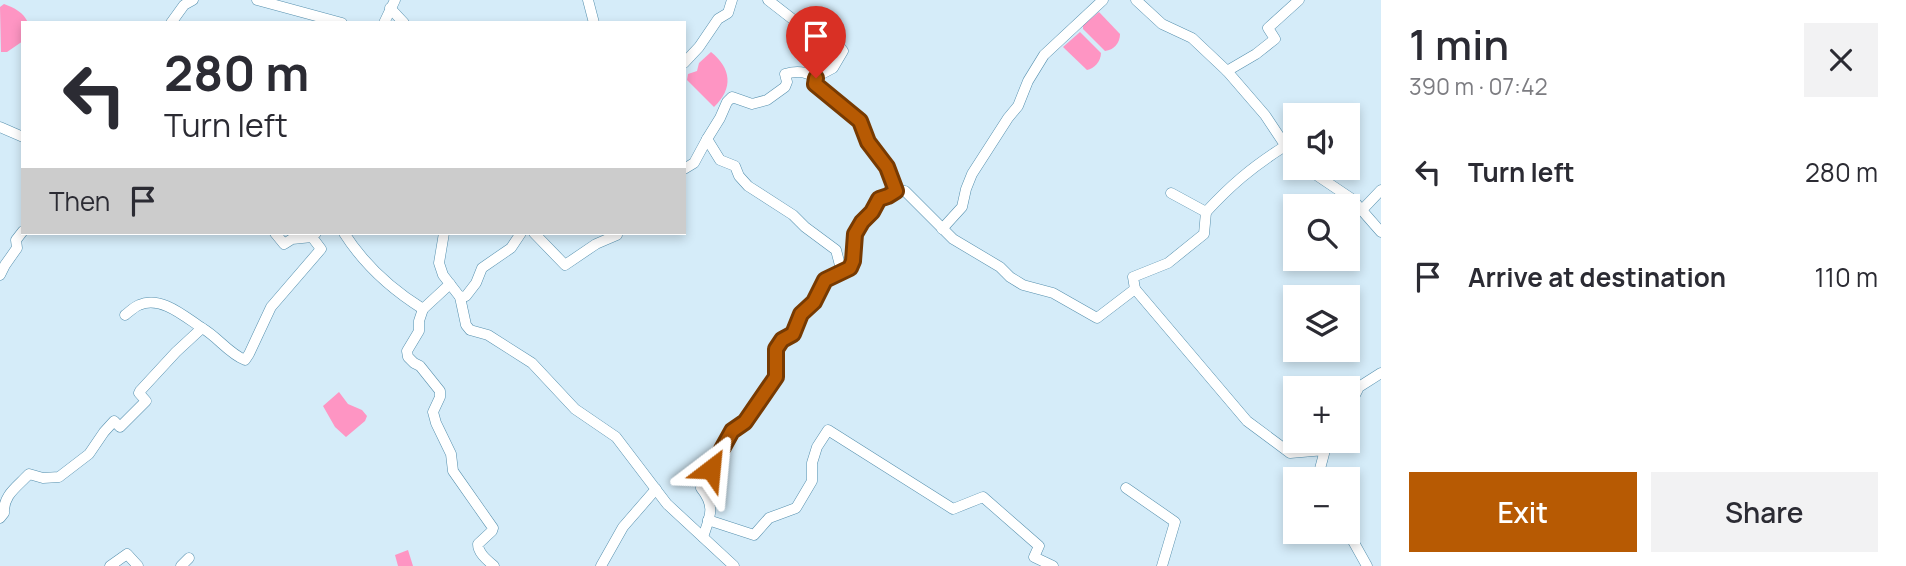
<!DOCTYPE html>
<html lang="en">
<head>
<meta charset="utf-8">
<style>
  body { margin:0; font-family:Manrope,sans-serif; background:#f2f2f3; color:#2b2b33; height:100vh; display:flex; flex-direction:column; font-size:26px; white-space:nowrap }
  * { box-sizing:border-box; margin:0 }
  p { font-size:23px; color:#7c7c81 }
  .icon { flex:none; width:38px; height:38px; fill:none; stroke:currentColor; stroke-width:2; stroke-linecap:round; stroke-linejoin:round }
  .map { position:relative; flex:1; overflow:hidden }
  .panel { display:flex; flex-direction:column; background:#fff; width:525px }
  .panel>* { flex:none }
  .guide { position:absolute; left:21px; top:21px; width:665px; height:214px; border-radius:0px; box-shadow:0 4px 10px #0003; background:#fff; color:#2b2b33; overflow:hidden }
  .buttons { position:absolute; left:1283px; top:103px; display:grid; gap:14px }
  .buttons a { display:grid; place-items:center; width:77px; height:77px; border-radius:0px; background:#fff; box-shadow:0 4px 10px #0003; font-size:35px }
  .pin { position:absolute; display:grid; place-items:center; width:60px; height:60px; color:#fff; margin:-72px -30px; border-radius:50% 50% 50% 0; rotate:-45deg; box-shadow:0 0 7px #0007 }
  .pin .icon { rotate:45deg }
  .me { position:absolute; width:77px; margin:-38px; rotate:29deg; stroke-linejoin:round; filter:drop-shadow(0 0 5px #0008) }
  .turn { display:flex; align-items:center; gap:24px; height:147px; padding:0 28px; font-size:32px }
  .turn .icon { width:91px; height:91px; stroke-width:2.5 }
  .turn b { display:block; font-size:49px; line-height:60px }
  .then { display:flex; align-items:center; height:66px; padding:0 28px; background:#0003; gap:14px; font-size:26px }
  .round { display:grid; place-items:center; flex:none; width:74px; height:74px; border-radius:0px; background:#f2f2f3 }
  .head { display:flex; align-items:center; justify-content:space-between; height:119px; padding:0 28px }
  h1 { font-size:42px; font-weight:600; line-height:52px }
  .action { display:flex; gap:14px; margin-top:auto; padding:14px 28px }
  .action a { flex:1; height:80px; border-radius:0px; background:#b75a03; color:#fff; font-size:28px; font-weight:600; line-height:80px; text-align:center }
  .action a+a { background:#f2f2f3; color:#2b2b33 }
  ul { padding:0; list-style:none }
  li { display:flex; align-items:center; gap:21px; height:105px; padding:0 28px }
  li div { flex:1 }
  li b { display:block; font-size:26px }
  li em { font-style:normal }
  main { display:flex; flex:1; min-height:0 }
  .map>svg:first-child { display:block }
  .water { fill:#fe95c3 }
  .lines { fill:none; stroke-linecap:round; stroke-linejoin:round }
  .minor-casing { stroke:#5690ae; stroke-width:11 }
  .minor { stroke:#fff; stroke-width:10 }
  .route-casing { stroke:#773a02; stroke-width:18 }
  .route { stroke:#b75a03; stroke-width:12 }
</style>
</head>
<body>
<main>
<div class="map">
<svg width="1381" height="566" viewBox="0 0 1381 566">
  <rect width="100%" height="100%" fill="#d5ecf9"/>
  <g class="water">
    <path d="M4,4C14,8 24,12 28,23H23V41L7,52H1L0,7Z"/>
    <path d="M1099,12L1120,34C1120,43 1114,50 1105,51L1083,29V25Z"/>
    <path d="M1080,32L1101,53C1101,61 1094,69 1087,70L1063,47Z"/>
    <path d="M711,52C731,68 734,88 714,107L687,80L688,74L697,71L699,63Z"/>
    <polygon points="339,392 348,404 362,410 367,416 365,421 346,437 335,427 323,406"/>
    <polygon points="408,550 413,566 398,566 395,555"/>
  </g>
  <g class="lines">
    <defs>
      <g id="minor">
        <polyline points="257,0 342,23"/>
        <polyline points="588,0 594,23"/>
        <polyline points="768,0 813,35 819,43 840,47 843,51 833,68 816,77 815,84 860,121 868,142 887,167 896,191 905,191 953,239 1000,267 1010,277 1023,285 1053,293 1097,318 1135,289 1247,421 1290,453 1325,450 1317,480"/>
        <polyline points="1136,0 1162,24 1192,38 1227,71 1265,115 1295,160"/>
        <polyline points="390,8 404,23"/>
        <polyline points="171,23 184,5 193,0"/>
        <polyline points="384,23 395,0"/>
        <polyline points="684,63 699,47 718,19 728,13 732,0"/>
        <polyline points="1227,71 1256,54 1275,39 1268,28 1299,0"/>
        <path d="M816,77C804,72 798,70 785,74L787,82L785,87L767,100L752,104L732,97L727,102L720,118L707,139L720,160L735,166L739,176L748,186L793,215L805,227L836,250L842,273"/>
        <polyline points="0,127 23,137"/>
        <polyline points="1306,168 1352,199 1381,232"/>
        <polyline points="684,169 694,163 707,139"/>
        <polyline points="1362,210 1381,190"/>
        <path d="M1206,212C1231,185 1251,168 1282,148"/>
        <polyline points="942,229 962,207 966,189 972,174 1008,118 1018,106 1028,81 1044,55 1103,0"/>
        <polyline points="275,233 284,244 292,239 312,237"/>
        <path d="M344,233C365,266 391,289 423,309"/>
        <polyline points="444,233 439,263 443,275 460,297 466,325 470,330 488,335 532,363 575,409 616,437 667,504 734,566"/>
        <polyline points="534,233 565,265 596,244 617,235 616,233"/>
        <polyline points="0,275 5,265 17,248 16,240 23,231"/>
        <path d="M450,284L423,309L419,321V331L407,351L408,357L414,363L420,366L440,391V397L433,412L436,423L451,454L453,471L493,528L492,531L478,544C478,553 487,560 494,566"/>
        <polyline points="1135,289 1133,277 1168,263 1204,234 1206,212 1171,193"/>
        <polyline points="460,297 466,296 476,283 482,268 511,248 521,233"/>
        <path d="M125,315C129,312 134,307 139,305C161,295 185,317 202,328"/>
        <polyline points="1348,409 1359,387 1381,373"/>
        <polyline points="1126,488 1175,522 1162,566"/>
        <path d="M0,518L4,513C3,495 17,487 29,474L43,478L59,477L89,454L104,432L114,421L120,427L146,401L139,393L140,391L176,352L202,328C218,337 228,353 245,360L249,354L271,307L321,249L312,237L316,233"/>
        <polyline points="708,520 754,535 769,518 796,508 812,481 812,463 817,447 828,430 953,509 983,497 1039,546 1034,557 1053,566"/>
        <polyline points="1348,532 1367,566"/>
        <path d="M703,537C710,516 716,507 701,488L732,431L745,422L776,377V349L777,344L793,334L801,314L814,302L825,280L850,268L853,261L855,234L862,222L872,212L879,199L888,196L896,191"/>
        <polyline points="110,566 127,554 138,566"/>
        <polyline points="181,566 189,558"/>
        <polyline points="601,566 623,527 656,489"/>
      </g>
    </defs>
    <use href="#minor" class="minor-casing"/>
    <use href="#minor" class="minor"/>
  </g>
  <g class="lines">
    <defs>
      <polyline id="route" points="711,469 732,431 745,422 776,377 776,349 782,340 793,334 801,314 814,302 825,280 850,268 853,261 855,234 862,222 872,212 879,199 888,196 896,191 887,167 868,142 860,121 815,84 816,78"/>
    </defs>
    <use href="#route" class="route-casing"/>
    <use href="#route" class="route"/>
  </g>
</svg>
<div class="buttons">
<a><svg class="icon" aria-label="sound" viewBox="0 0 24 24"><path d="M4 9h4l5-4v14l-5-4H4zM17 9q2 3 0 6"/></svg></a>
<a><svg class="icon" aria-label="search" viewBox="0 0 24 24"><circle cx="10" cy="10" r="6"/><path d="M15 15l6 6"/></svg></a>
<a><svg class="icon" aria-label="layers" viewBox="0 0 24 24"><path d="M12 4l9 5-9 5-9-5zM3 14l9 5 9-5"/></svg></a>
<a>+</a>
<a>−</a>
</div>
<div class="pin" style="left:816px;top:78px;background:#d93025"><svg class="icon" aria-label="arrive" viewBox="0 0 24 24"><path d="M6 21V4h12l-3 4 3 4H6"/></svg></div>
<svg class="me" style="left:711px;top:469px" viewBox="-20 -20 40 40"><path d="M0-17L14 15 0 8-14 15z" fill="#b75a03" stroke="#fff" stroke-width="4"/></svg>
<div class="guide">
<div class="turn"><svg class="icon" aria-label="left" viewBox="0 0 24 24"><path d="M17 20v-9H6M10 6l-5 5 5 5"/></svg><div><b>280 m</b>Turn left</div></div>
<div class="then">Then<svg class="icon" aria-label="arrive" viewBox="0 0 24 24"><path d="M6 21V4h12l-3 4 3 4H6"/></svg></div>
</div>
</div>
<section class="panel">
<div class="head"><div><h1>1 min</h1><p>390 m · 07:42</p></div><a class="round"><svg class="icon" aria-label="close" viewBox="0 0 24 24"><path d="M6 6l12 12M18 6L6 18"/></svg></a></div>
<ul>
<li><svg class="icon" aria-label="left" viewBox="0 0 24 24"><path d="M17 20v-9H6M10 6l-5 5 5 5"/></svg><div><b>Turn left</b></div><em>280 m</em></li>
<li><svg class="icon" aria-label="arrive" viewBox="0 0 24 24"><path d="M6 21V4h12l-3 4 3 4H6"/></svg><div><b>Arrive at destination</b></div><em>110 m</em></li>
</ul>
<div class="action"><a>Exit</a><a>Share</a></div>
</section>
</main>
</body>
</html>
